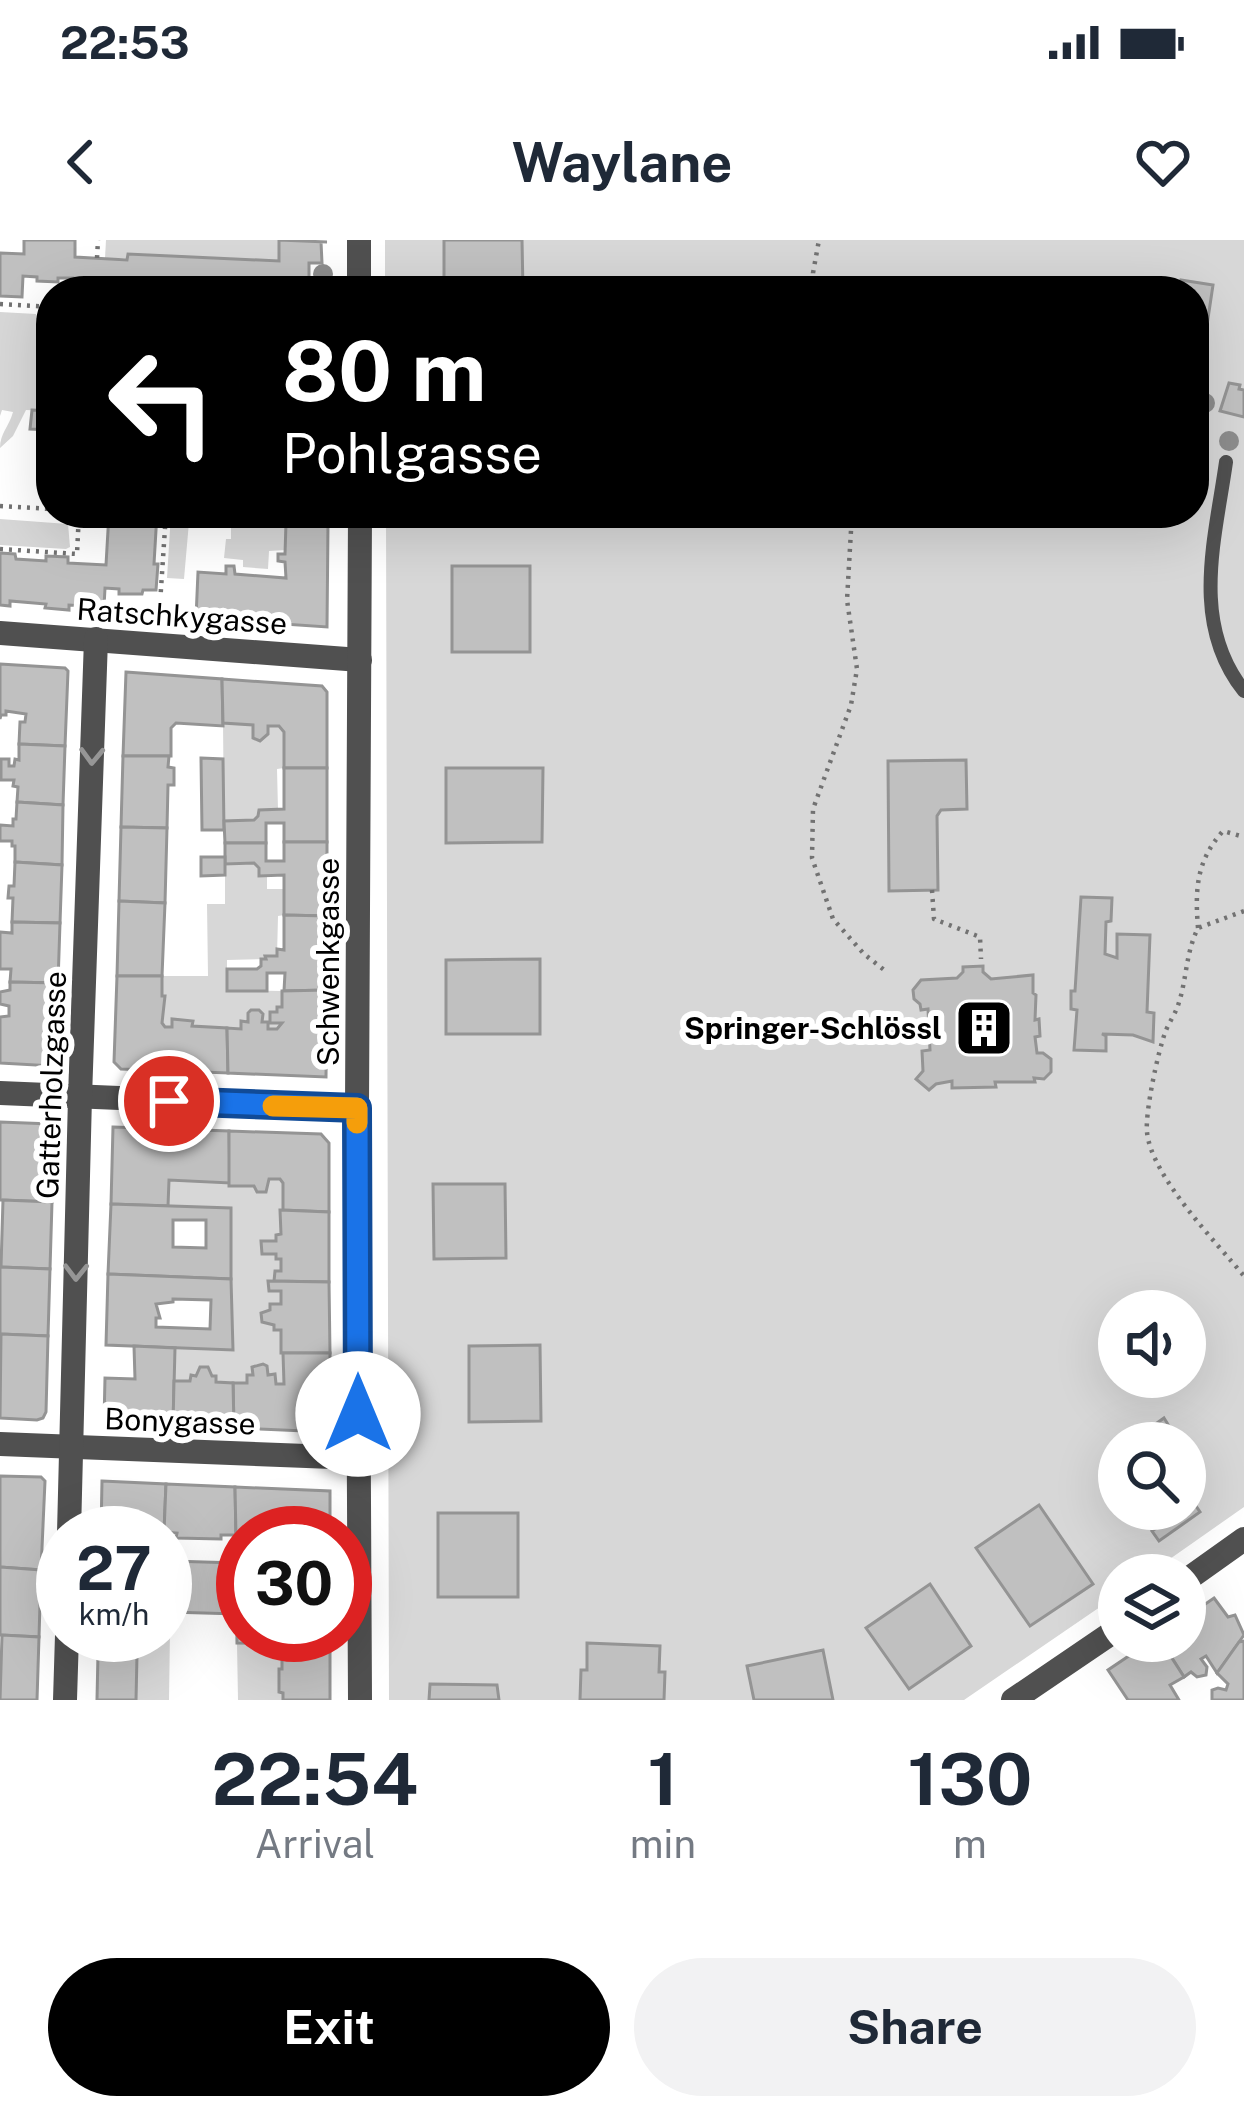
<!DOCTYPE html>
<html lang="en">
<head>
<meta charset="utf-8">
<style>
  body { margin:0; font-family:"Public Sans",sans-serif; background:#f2f2f3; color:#1f2937; height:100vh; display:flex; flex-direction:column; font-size:45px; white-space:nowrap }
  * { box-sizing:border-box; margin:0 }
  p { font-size:39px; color:#747a83 }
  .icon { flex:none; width:66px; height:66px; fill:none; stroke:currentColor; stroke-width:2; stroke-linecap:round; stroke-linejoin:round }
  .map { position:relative; height:1460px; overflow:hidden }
  .details { display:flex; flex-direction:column; background:#fff; flex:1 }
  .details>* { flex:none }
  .hud { position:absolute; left:36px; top:36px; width:1173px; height:252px; border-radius:48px; box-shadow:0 12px 48px #0002; background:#000; color:#fff; overflow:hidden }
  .tools { position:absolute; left:1098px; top:1050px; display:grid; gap:24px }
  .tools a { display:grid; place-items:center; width:108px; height:108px; border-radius:50%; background:#fff; box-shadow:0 12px 48px #0002; font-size:60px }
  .speed { position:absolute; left:36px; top:1266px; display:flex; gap:24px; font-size:60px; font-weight:700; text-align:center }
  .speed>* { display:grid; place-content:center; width:156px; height:156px; border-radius:50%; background:#fff; box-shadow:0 12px 48px #0002; line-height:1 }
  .speed small { font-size:30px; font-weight:400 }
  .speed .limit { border:18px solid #d22; background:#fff; color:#111 }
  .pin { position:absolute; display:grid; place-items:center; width:102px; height:102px; color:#fff; margin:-51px; border:6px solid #fff; border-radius:50%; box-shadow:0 3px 12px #0007 }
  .me { position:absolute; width:132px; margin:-66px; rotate:0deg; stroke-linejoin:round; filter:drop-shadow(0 0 9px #0008) }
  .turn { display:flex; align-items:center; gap:42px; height:252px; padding:0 48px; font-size:54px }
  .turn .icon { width:156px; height:156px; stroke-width:2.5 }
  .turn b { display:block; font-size:84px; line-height:102px }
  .eta { display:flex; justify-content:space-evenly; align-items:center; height:204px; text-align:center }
  .eta b { font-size:72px; font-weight:700; line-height:84px }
  .cta { display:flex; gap:24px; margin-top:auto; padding:24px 48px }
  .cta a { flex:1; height:138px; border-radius:72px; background:#000; color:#fff; font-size:48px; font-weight:700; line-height:138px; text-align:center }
  .cta a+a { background:#f2f2f3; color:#1f2937 }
  .status { display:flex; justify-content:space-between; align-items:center; height:84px; padding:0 60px; background:#fff; direction:ltr }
  .status svg { height:33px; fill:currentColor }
  header { display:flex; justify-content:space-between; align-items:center; height:156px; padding:0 48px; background:#fff; font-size:54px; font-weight:700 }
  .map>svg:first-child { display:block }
  .green { fill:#d7d7d7; fill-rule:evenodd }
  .building { fill:#c0c0c0; stroke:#949494; stroke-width:3; fill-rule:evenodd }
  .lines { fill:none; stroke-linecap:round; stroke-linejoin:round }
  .path { stroke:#727272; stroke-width:4.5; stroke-dasharray:3 6; stroke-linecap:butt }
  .lane { stroke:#505050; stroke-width:14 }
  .street { stroke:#505050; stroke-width:24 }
  .tree { fill:#8c8c8c }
  .oneway { stroke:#969696 }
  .route-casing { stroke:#114b97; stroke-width:30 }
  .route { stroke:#1a73e8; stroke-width:21 }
  .slow { stroke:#f59e0b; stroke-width:21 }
  .labels { text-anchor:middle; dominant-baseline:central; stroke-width:12; stroke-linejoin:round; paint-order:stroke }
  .street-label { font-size:30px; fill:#000; stroke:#fff }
  .poi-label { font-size:30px; font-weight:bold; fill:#000; stroke:#fff; text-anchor:end }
</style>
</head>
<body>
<div class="status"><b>22:53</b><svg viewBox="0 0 49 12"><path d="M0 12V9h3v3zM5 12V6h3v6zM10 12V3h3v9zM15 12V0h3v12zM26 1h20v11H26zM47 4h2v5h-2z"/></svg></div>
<header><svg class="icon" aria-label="back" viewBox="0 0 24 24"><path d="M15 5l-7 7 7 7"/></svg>Waylane<svg class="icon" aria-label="heart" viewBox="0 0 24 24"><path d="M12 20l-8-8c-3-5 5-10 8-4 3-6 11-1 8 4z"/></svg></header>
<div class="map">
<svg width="1244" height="1460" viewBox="0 0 1244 1460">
  <rect width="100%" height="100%" fill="#fff"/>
  <g class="green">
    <polygon points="106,0 279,0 279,21 105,18"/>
    <path d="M385,0H1244V1267L1147,1335H1119V1354L964,1460H389L386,273H1194V51H385ZM1119,1071H1185V1137H1119ZM1119,1203H1185V1269H1119Z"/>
    <path d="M0,72L36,74V108L51,109V171L26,170L13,196L0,208C0,193 9,187 13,172L2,170L0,176Z"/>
    <polygon points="171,273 286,273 286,310 269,311 268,329 243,327 243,320 224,318 226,299 231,299 231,282 189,282 184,339 167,338"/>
    <polygon points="0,279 68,284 70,307 66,309 0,305"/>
    <polygon points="223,483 253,485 253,498 260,501 268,494 268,486 279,486 284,492 284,528 277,529 278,570 258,576 254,580 224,581"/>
    <polygon points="254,623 267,636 267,649 284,649 284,675 278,676 277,716 266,716 266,719 227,720 227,750 282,751 282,767 277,767 277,772 270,772 271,783 282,783 277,789 268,789 268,782 262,782 262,774 259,770 251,770 248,773 248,782 241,782 241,789 192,786 192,781 173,779 172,787 165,787 162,783 165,757 162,756 162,736 208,736 207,664 225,664 225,624"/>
    <polygon points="269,939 280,939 283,943 281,994 276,1001 262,1002 276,1014 276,1019 281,1019 281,1031 275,1031 274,1041 268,1042 269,1051 281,1051 281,1064 270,1064 270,1070 261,1073 262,1082 274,1085 274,1090 281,1090 284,1144 276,1144 275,1135 268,1135 267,1126 257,1124 253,1127 253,1135 247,1135 247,1143 216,1142 216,1136 212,1136 208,1127 200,1128 196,1136 191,1136 190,1141 174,1141 175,1108 233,1109 231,969 168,966 169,940 230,943 230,946 254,946 257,952 266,951"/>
    <polygon points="165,1321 171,1321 169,1460 136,1460 137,1395 165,1395"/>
    <polygon points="237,1403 282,1404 282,1429 279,1430 279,1452 283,1453 283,1460 238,1460"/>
  </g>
  <g class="building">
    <polygon points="24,0 75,0 75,17 127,20 128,14 279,21 279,0 327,2 321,2 322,23 309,23 309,51 73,51 73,38 58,38 58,42 37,41 37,37 23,36 22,57 0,56 0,13 24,14"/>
    <polygon points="444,0 522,0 523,51 444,51"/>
    <polygon points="1181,40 1213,45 1200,132 1194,131 1194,51 1179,51"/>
    <polygon points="1229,143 1240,145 1239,149 1244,150 1244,177 1220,171"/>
    <polygon points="32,170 51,171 51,190 30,189"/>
    <polygon points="109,273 157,273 154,324 158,324 156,350 143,350 142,354 119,354 119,349 105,348 104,367 69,365 69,370 45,368 46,364 10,361 10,366 0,365 0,313 15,314 16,319 46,321 46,316 68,317 68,323 106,325"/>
    <polygon points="286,273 327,273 328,283 286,283"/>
    <polygon points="286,283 328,283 327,387 196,378 198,332 226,334 226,326 234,326 235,334 286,338 285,322 278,321 278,314 285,314"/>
    <rect x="452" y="326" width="78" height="86"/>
    <polygon points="0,424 65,428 68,431 65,506 19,504 20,482 25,482 26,474 6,471 6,475 1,475 0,479"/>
    <polygon points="126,432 222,439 223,486 176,483 171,488 171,516 123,516"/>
    <polygon points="222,439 322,446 327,452 327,528 284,528 284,492 279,486 268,486 268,494 260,501 253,498 253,485 223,483"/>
    <polygon points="19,504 65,506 63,565 17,562 18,547 13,546 14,540 1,540 1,519 9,519 9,526 14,526 15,519 19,520"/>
    <polygon points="123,516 169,516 168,527 174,528 174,545 168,545 167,588 121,587"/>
    <polygon points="201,518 223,519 224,590 202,590"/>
    <polygon points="966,520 967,569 941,570 937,576 938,650 889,651 888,521"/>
    <polygon points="284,528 327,528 327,602 284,602 284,583 266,583 266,603 225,603 224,581 254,580 258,576 259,570 284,569"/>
    <polygon points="446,528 543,528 542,602 446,603"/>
    <polygon points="17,562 63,565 62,625 15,622 15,606 12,606 12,601 0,601 0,585 13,586 13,579 16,579"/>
    <polygon points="121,587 167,588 165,663 119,661"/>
    <polygon points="284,602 327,602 327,676 284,675 284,635 259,636 259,628 254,623 225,624 225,603 266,603 266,621 284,621"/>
    <polygon points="201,617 225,617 225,635 201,636"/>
    <polygon points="15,622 62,625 60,683 12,682 13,658 8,658 9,646 14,646"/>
    <polygon points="1081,657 1112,658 1111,681 1106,682 1105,714 1117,718 1117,694 1150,695 1147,772 1154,773 1153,802 1133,795 1102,794 1106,796 1106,811 1074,810 1077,770 1071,769 1071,751 1075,751"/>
    <polygon points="119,661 165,663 162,736 117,736"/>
    <polygon points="284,675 327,676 327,750 284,751 285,733 267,733 267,751 227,751 227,729 257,729 261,726 261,719 266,719 265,716 277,716 277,709 284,710"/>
    <polygon points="12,682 60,683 58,743 10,742 11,729 0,729 0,692 12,693"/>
    <polygon points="540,719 540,794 446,794 446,720"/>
    <polygon points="983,726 983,732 991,739 1033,735 1033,753 1036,755 1035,780 1039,779 1040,796 1035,797 1037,813 1043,813 1051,819 1051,832 1044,839 1034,838 1035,842 995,842 996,847 952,848 952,841 936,844 929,850 916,839 923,831 922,811 930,810 928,769 921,770 920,764 914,759 913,750 921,740 957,738 963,732 963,727"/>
    <polygon points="117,736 162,736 162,756 165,756 162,783 165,787 172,787 172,779 193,781 192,786 227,788 228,833 121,829 114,822"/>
    <polygon points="10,742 58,743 53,826 0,823 0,777 9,776 9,766 0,764 0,752 10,750"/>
    <polygon points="327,750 326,837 228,833 227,788 241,789 241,781 248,782 248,773 251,770 259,770 263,774 262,782 268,782 268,789 277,789 282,783 270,783 270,772 277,772 277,767 282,767 282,751"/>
    <polygon points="0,882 51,884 54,888 52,962 0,960"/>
    <polygon points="113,887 229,891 230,943 169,940 168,966 111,964"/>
    <polygon points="229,891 321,894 329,903 329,972 283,970 283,943 280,939 269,939 266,952 257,952 254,946 229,946"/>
    <polygon points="433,944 505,944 506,1018 434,1019"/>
    <polygon points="3,960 52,962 50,1029 1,1027"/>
    <path d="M111,964L231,968V1039L108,1034ZM173,980H206V1008L173,1007Z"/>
    <polygon points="280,970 329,972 329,1042 274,1041 275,1031 281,1031 281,1019 276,1019 276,1014 262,1014 261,1001 276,1001 276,995 281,994"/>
    <polygon points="0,1027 50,1029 48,1096 0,1094"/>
    <path d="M108,1034L231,1039L233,1110L106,1105ZM173,1059L211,1060L210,1089L156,1087V1078H160L156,1064L173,1062Z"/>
    <polygon points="268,1041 329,1042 330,1113 281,1113 281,1090 274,1090 274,1085 262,1082 261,1073 270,1070 270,1064 281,1064 281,1051 269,1051"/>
    <polygon points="1,1094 48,1096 46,1172 43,1178 37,1180 0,1178"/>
    <polygon points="540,1105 541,1181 469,1182 469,1106"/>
    <polygon points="134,1106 175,1108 173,1185 104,1182 105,1138 135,1139"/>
    <polygon points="283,1113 330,1113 330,1189 327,1192 234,1188 233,1143 247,1143 247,1135 253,1135 252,1127 263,1124 267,1126 268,1135 275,1134 276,1144 284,1144"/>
    <polygon points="200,1127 208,1127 212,1136 216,1136 216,1142 233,1143 234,1188 173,1185 174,1141 190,1141 191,1135 196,1136"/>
    <polygon points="1164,1178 1179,1202 1148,1203 1143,1193"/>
    <polygon points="0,1236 41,1237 45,1241 41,1330 0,1327"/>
    <polygon points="102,1241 166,1244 164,1291 101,1293"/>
    <polygon points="166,1244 235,1247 236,1295 221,1295 221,1299 176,1298 177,1293 164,1292"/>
    <polygon points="235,1247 330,1251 330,1293 243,1293 243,1297 236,1297"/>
    <polygon points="1185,1250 1200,1272 1159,1301 1152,1291 1159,1286 1148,1269 1185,1269"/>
    <polygon points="1039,1265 1093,1344 1030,1386 976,1308"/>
    <rect x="438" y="1273" width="80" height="84"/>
    <polygon points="171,1321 236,1323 237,1374 170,1372"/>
    <polygon points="0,1327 41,1330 39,1397 0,1395"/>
    <polygon points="236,1329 243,1329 243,1395 330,1395 330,1404 237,1403"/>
    <polygon points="930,1344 971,1406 909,1449 866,1388"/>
    <polygon points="1214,1358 1228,1377 1235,1375 1244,1395 1217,1433 1206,1416 1201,1419 1207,1427 1206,1435 1197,1437 1191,1432 1184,1437 1161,1401 1185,1401 1185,1378"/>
    <polygon points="2,1395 39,1397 37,1460 0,1460"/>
    <polygon points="98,1395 137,1395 137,1415 98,1414"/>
    <polygon points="1151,1401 1161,1401 1184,1437 1170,1445 1179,1460 1128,1460 1108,1430"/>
    <polygon points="1244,1401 1244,1460 1212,1460 1212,1450 1218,1448 1226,1450 1228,1444 1217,1433 1239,1402"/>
    <polygon points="587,1403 660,1406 659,1432 665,1432 664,1460 580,1460 581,1430 587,1430"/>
    <polygon points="282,1404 330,1404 330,1460 283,1460 283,1453 279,1452 279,1429 282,1429"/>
    <polygon points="823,1410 833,1460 754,1460 747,1426"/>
    <polygon points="98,1414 137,1415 136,1460 97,1460"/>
    <polygon points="430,1444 497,1445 499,1460 429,1460"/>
  </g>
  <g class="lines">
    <g class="path">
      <polyline points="97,18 98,0"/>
      <polyline points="814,51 813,33 819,0"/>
      <polyline points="0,64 51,67"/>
      <polyline points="0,266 51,269"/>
      <polyline points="852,273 847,360 857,429 851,465 813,569 812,618 833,679 864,714 888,733"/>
      <polyline points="0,309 77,314 79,273"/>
      <polyline points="159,379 166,273"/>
      <polyline points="932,650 934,679 980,697 981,719"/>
      <path d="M1244,671L1198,688C1185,714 1187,742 1177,768C1174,776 1168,784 1165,793C1158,812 1145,872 1147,892C1151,936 1216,1002 1244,1036"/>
      <path d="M1198,688C1195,650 1196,621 1223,591L1244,597"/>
    </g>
    <path class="lane" d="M1226,222C1215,300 1190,383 1244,451"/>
    <g class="street">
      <polyline points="359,0 359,51"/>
      <polyline points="0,393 360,420"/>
      <polyline points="0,853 357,868"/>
      <polyline points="0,1204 359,1218"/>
      <polyline points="69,1293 80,857 96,399"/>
      <polyline points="1185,1341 1244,1299"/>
      <polyline points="65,1460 67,1395"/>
      <polyline points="360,1460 357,868 360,273"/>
      <polyline points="1013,1460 1119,1388"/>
    </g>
  </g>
  <g class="tree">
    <circle cx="323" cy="34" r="10"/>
    <circle cx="1205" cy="163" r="10"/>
    <circle cx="1229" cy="201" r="10"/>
  </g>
  <defs><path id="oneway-chevron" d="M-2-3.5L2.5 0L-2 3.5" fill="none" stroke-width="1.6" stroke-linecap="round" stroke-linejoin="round" transform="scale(3)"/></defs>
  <g class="oneway">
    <use href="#oneway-chevron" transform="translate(92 516) rotate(92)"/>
    <use href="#oneway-chevron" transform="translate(76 1032) rotate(91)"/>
  </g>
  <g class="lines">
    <defs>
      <polyline id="route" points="169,861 357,868 358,1174"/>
    </defs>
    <use href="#route" class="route-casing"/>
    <use href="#route" class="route"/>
    <polyline class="slow" points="273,866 357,868 357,883"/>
  </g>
  <defs>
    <symbol id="building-square" viewBox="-11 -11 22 22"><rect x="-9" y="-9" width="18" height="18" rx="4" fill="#000" stroke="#fff"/><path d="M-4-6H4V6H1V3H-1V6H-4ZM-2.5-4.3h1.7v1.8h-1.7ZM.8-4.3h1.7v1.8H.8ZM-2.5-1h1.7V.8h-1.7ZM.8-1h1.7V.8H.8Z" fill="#fff"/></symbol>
  </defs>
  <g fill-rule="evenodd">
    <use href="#building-square" x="951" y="755" width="66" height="66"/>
  </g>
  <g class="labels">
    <g class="street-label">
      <text transform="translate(182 376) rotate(4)">Ratschkygasse</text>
      <text transform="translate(328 722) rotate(-90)">Schwenkgasse</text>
      <text transform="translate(51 845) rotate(-88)">Gatterholzgasse</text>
      <text transform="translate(180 1181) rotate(2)">Bonygasse</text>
    </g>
    <g class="poi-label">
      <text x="942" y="788">Springer-Schlössl</text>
    </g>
  </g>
</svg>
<div class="tools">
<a><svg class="icon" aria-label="sound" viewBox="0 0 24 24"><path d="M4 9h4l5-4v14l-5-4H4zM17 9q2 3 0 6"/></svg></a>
<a><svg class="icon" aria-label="search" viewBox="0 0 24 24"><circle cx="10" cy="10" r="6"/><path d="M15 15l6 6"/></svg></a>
<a><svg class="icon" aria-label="layers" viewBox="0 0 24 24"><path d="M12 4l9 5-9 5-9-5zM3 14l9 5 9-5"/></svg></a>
</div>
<div class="speed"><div>27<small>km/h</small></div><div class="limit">30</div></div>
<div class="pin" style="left:169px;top:861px;background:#d93025"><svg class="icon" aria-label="arrive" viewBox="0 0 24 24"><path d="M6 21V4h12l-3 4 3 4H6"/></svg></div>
<svg class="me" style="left:358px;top:1174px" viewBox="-20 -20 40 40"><circle r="19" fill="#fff"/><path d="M0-13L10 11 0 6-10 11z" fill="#1a73e8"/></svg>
<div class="hud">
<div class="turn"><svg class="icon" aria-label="left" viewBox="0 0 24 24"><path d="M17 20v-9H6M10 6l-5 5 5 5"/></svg><div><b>80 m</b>Pohlgasse</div></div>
</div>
</div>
<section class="details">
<div class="eta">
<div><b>22:54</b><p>Arrival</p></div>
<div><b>1</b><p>min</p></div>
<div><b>130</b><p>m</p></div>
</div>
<div class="cta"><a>Exit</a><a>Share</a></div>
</section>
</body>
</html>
